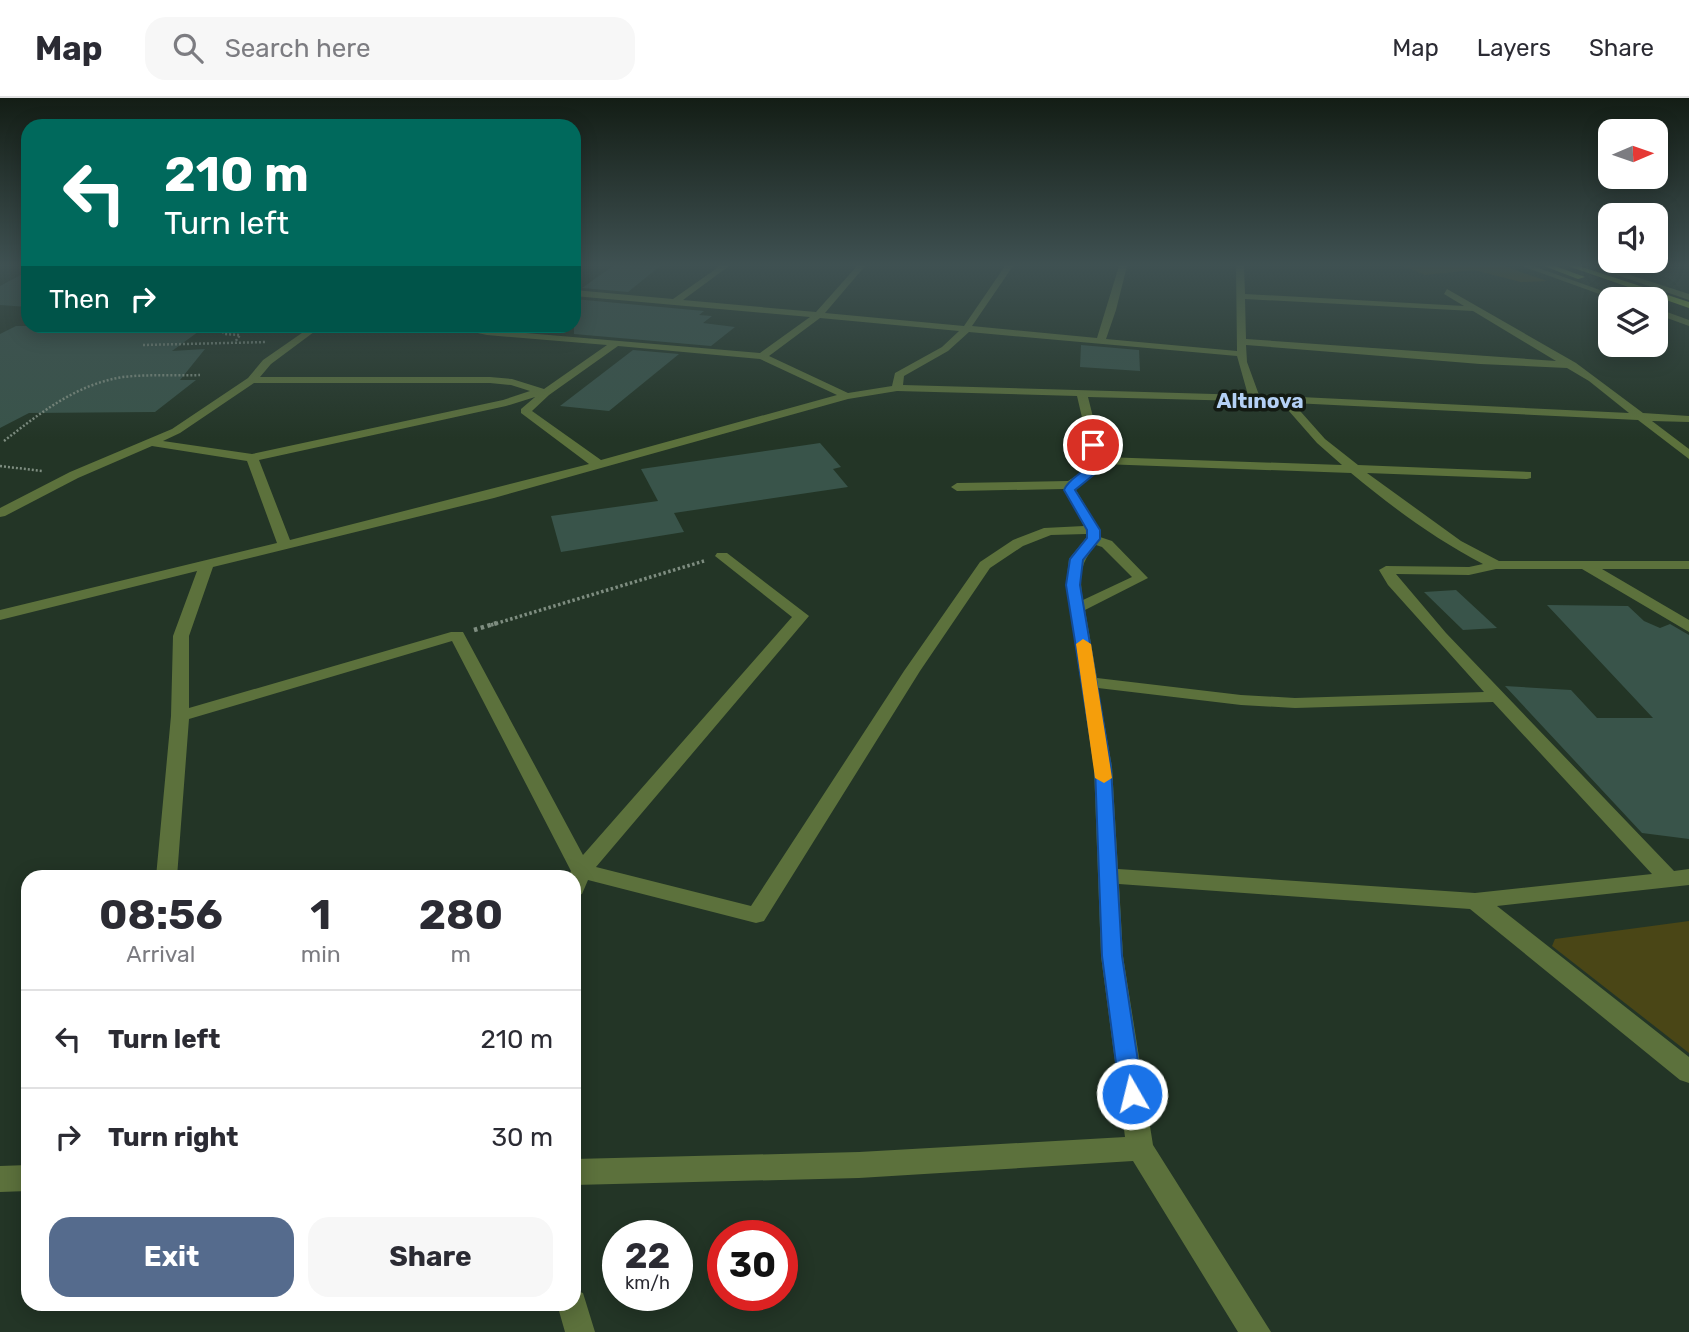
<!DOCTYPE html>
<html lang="en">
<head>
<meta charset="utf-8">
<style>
  body { margin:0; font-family:Rubik,sans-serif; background:#f7f7f7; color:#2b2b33; height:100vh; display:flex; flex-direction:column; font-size:26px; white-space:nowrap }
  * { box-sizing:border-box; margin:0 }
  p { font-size:23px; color:#7c7c81 }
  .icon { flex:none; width:38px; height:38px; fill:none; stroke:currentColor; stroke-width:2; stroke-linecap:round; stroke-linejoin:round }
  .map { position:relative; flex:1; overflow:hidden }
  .drawer { position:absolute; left:21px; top:772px; width:560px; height:441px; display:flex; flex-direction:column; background:#fff; border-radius:21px; box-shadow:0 4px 18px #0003 }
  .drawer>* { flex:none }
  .guide { position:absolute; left:21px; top:21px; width:560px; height:214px; border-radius:21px; box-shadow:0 4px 18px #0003; background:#00695c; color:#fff; overflow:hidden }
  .needle { width:46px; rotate:88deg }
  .fabs { position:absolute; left:1598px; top:21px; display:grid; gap:14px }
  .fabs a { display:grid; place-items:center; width:70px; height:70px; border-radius:14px; background:#fff; box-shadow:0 4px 18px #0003; font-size:35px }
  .speed { position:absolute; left:602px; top:1122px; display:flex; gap:14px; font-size:35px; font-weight:700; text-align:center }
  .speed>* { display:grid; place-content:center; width:91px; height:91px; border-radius:50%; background:#fff; box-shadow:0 4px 18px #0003; line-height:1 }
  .speed small { font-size:18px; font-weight:400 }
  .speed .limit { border:10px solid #d22; background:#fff; color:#111 }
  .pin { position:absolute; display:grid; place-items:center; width:60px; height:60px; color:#fff; margin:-30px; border:4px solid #fff; border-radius:50%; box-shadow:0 2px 7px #0007 }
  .me { position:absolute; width:77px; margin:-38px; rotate:352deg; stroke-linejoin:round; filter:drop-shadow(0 0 5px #0008) }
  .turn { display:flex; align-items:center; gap:24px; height:147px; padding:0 28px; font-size:32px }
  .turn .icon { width:91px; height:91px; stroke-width:2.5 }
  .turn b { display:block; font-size:49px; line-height:60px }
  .then { display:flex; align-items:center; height:66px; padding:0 28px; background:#0003; gap:14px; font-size:26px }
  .eta { display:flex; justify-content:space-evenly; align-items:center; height:119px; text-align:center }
  .eta b { font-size:42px; font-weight:700; line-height:49px }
  .primary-button { display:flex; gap:14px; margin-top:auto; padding:14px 28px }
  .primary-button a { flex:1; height:80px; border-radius:21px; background:#556b8d; color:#fff; font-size:28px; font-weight:700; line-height:80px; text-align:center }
  .primary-button a+a { background:#f7f7f7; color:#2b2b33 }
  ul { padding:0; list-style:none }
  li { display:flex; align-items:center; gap:21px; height:98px; padding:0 28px; border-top:2px solid #e1e1e2 }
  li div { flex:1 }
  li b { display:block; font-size:26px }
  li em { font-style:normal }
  header { display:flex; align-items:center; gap:42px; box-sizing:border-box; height:98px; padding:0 35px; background:#fff; border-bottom:2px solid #e1e1e2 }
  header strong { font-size:33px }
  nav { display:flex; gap:38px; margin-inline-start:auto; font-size:24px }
  .search { width:490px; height:63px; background:#f7f7f7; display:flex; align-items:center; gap:18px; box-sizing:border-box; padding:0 24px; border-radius:21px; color:#7c7c81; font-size:26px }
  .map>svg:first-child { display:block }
  .green { fill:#4a4616 }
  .building { fill:#39544a }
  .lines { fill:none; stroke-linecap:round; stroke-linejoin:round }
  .path-far2 { stroke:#7e8d80; stroke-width:2.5; stroke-dasharray:2 2; stroke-linecap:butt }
  .path-far1 { stroke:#7e8d80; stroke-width:3.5; stroke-dasharray:2.5 2.5; stroke-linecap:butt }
  .path { stroke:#7e8d80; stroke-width:4.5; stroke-dasharray:3.5 3.5; stroke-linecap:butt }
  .minor { fill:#5c713c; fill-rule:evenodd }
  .major { fill:#87b03a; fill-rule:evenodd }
  .route { fill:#1a73e8; stroke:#114b97; stroke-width:2 }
  .slow { fill:#f59e0b }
  .labels { text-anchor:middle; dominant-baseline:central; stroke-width:7; stroke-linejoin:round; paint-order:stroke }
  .far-quarter-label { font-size:21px; font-weight:bold; fill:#b4d0f5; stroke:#131a13 }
</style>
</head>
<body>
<header>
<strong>Map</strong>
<div class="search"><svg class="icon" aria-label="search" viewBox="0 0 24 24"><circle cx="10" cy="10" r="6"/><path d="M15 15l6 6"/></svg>Search here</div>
<nav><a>Map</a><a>Layers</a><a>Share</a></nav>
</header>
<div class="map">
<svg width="1689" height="1234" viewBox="0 0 1689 1234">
  <rect width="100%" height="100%" fill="#233526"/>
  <g class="green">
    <polygon points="1404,168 1504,168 1547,183 1521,184 1474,172 1425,177"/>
    <polygon points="1689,823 1689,955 1552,848 1555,841"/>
  </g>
  <g class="building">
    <polygon points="613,168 660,168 628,194 582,190"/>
    <polygon points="28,173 28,209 0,207 0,188"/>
    <polygon points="574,201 704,213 699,217 712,218 703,225 735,229 711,248 574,236"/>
    <polygon points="16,228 206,228 172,253 205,251 180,282 196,282 155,314 29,315 0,330 0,236"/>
    <polygon points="1081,247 1139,252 1140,273 1080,269"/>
    <polygon points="633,252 679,256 609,313 560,308"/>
    <polygon points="820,345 841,369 833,371 848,389 674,415 684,434 561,454 551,418 658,403 641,371"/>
    <polygon points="1456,492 1497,530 1463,532 1424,494"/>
    <polygon points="1547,507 1628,508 1644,523 1660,530 1670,526 1689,537 1689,741 1642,735 1505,588 1571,592 1597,620 1653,620"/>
  </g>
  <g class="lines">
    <g class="path-far2">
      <polyline points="233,228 221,230 224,236 240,237 235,244"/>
      <polyline points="143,247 267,244"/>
      <path d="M4,343C40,315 77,286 123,279C149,276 175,278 200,277"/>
      <polyline points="0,368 42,373"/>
    </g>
    <polyline class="path-far1" points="491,527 704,463"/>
    <polyline class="path" points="474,532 497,525"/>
    <g class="minor">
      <path d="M720,168H729L683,202L816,214L857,168H865L825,215L964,228L1005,168H1013L972,228L1097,240L1119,168H1127L1116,212L1106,241L1237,253L1236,168H1244L1245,196L1464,208L1444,196L1447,191L1576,265L1643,315L1689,318V324L1652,323L1689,351V361L1638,322L1293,305L1325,341L1358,367L1531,374V380L1527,381L1367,375L1461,443L1499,463H1689V471H1602L1689,522V534L1582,471H1496L1469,477L1396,476L1446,535L1674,773L1689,771V787L1497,808L1689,959V985L1680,982L1470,811L1119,786L1123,858L1153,1047L1271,1234H1238L1133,1063L859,1080L574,1087V1061L859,1054L1125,1039L1101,858L1094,669L1066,487L1069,461L1086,440V436L1051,437L1023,448L990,470L920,573L764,823L756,825L588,782L582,796L574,799V779H568L571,773L452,543L189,621L177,779H156L171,618L173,538L197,473L0,522V512L277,445L247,363L152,348L78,380L5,418L0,419V410L70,374L172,331L248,280L263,262L312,228H322L271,266L260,279H490L512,281L544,291L607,247L487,237L445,228L760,255L810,219L574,198V192L673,201ZM1245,201L1473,213L1556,263L1246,241ZM820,220L959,233L942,249L895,275L892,288L848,295L769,258ZM969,234L1237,258L1248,297L903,287L904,278L948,253ZM1246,247L1480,266L1567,270L1589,283L1629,315L1259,297L1247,264ZM618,248L760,261L837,297L601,362L532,313L549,297ZM254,285H490L511,287L530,293L503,302L252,356L163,343L180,335ZM897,293L1077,298L1092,362L1088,370L1068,383L957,385L951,389L957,393L1064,391L1084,428L1044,430L1013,442L980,464L904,573L751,808L596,769L809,518L727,455H717L715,458L792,519L583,757L463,534H451L189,610V538L213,469L494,400L848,301ZM535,299L521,311V315L589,366L290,442L259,362L506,308ZM1088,299L1281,304L1317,345L1342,367L1103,359ZM1102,366L1351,375C1392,409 1435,441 1483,466L1469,469L1386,468L1379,472L1388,487L1484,594L1295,600L1241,597L1097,580L1085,512L1148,480L1112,443L1100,439V432L1076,392L1077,389L1097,375ZM1096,447L1102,449L1132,479L1083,502C1079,478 1080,465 1096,447ZM1098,590L1241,607L1295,610L1493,604L1652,776L1475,795L1118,771L1112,669Z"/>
      <polygon points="1522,168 1533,168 1625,201 1613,201"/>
      <polygon points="1591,168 1602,168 1689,196 1689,202"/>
      <polygon points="1656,210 1689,222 1689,228 1656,216"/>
      <polygon points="28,1067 28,1093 0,1094 0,1068"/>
      <polygon points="574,1192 583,1195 595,1234 565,1234 557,1206 574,1206"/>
    </g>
    <g class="major">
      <polygon points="1544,168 1555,168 1585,179 1578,181"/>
      <polygon points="1568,168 1579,168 1689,204 1689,210"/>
    </g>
  </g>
  <linearGradient id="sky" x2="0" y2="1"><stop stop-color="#131d15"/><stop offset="0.49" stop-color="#3f5152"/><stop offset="1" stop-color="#3f5152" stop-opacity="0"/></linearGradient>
  <rect width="1689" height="341" fill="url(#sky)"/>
  <path class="route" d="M1093,344L1099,347L1103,362L1097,374L1075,392L1100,432V441L1083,462L1080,487L1111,669L1122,858L1143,996L1140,1003L1132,1006L1123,1003L1120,996L1102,858L1095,669L1066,487L1070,461L1087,440V432L1064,392C1069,379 1086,375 1092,362L1088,347Z"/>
  <polygon class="slow" points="1083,541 1091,546 1112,680 1104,685 1095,680 1076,546"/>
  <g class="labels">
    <g class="far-quarter-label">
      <text x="1260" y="302">Altınova</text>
    </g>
  </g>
</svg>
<div class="fabs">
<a><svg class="needle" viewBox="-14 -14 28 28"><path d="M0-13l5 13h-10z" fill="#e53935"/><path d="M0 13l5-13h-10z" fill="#7c7c81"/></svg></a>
<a><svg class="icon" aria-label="sound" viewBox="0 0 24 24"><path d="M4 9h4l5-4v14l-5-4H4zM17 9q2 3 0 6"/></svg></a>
<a><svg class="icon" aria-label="layers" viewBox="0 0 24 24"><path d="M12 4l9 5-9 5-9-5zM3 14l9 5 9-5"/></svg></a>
</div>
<div class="speed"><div>22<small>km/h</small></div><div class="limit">30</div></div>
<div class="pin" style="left:1093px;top:347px;background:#d93025"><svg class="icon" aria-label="arrive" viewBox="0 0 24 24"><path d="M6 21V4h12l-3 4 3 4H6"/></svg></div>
<svg class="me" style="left:1132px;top:996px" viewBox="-20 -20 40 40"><circle r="17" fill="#1a73e8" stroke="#fff" stroke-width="3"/><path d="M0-11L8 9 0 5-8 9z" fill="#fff"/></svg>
<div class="guide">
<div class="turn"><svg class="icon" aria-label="left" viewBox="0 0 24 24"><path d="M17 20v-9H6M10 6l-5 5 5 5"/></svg><div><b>210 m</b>Turn left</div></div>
<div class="then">Then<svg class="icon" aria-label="right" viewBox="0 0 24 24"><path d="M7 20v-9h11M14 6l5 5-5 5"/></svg></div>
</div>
<section class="drawer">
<div class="eta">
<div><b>08:56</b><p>Arrival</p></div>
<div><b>1</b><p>min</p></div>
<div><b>280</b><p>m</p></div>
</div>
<ul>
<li><svg class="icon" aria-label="left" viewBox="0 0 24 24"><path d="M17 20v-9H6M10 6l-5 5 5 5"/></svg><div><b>Turn left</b></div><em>210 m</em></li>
<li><svg class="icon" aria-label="right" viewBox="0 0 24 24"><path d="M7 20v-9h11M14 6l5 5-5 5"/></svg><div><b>Turn right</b></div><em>30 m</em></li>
</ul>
<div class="primary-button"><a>Exit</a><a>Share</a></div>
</section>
</div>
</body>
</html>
